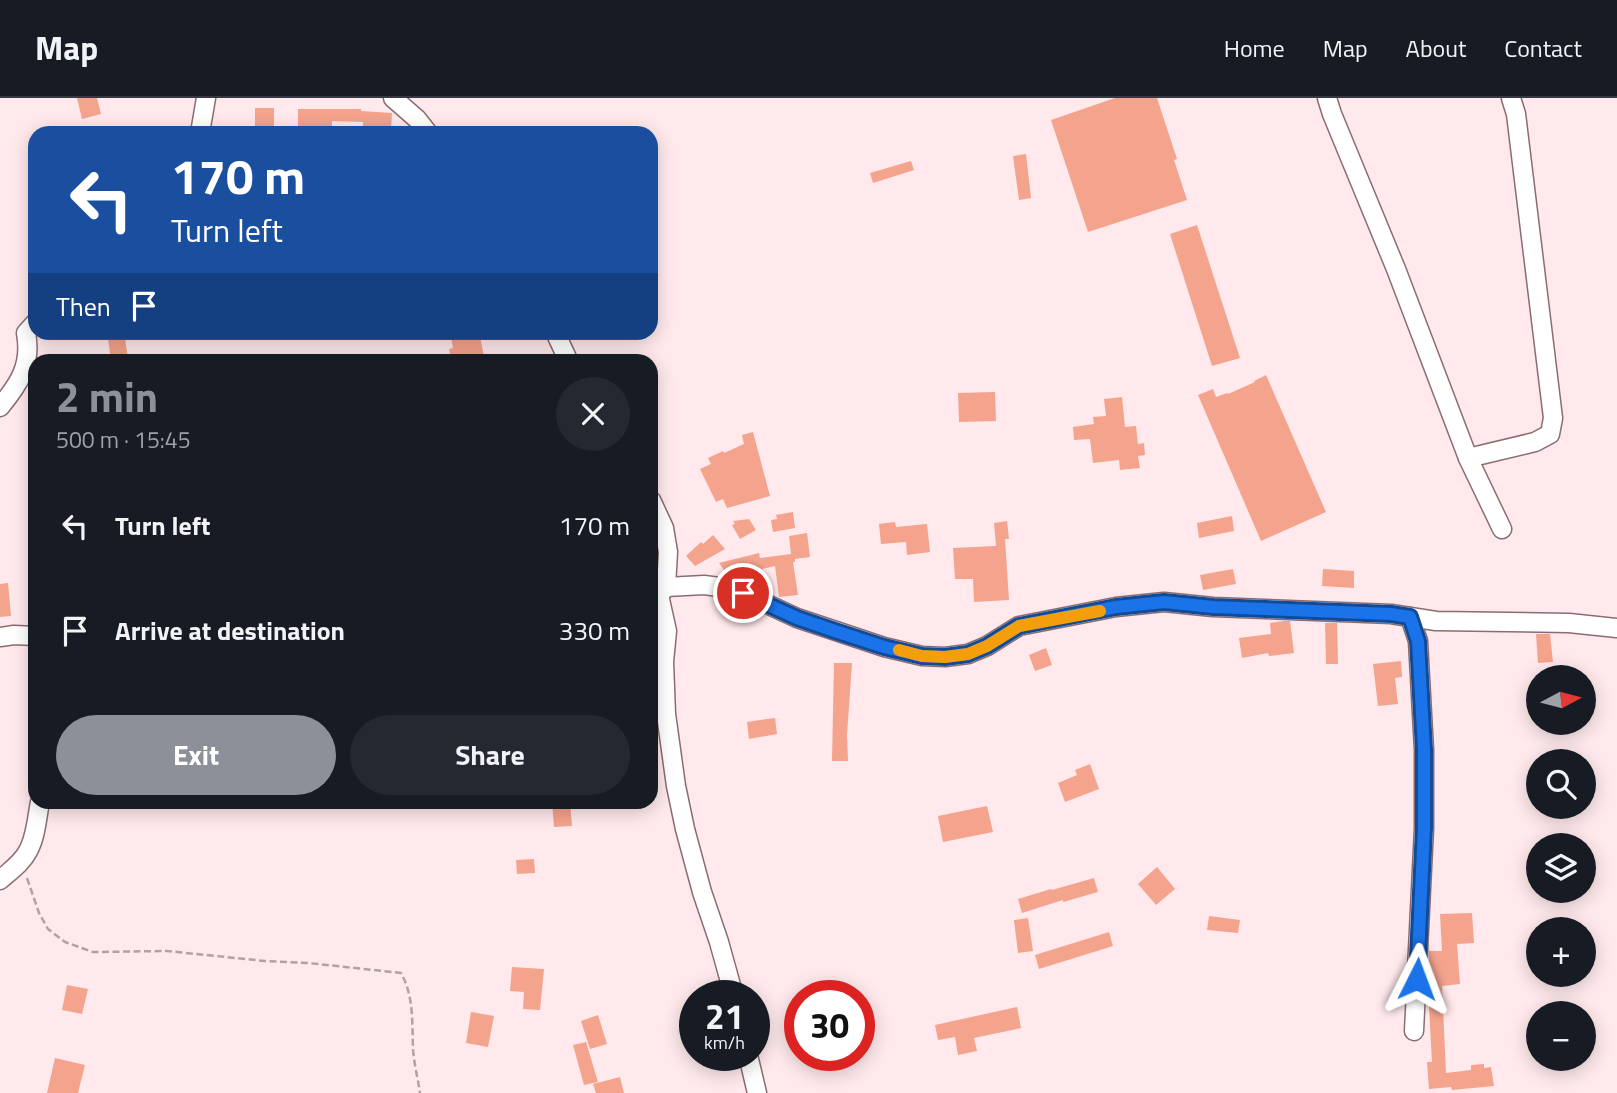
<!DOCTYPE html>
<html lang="en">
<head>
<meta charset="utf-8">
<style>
  body { margin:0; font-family:"Titillium Web",sans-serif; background:#242831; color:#f1f3f6; height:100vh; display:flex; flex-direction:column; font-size:26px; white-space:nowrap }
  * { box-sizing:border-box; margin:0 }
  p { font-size:23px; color:#9ea1a6 }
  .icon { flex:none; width:38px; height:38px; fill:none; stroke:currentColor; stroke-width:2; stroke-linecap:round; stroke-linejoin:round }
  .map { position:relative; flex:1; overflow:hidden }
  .panel { position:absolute; left:28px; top:256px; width:630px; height:455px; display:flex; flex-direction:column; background:#171b24; border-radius:21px; box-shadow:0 4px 18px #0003 }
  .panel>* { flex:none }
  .guide { position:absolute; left:28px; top:28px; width:630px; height:214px; border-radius:21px; box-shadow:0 4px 18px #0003; background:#1a4fa0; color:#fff; overflow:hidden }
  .needle { width:46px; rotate:83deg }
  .fabs { position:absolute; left:1526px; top:567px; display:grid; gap:14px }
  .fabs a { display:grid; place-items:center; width:70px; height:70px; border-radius:50%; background:#171b24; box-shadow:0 4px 18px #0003; font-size:35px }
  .speed { position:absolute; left:679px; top:882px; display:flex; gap:14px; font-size:35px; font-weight:700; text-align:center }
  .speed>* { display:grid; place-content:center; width:91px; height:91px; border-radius:50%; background:#171b24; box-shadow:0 4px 18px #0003; line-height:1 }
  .speed small { font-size:18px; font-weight:400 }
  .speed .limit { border:10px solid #d22; background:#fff; color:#111 }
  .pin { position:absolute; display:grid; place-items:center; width:60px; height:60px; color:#fff; margin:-30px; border:4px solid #fff; border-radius:50%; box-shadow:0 2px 7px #0007 }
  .me { position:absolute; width:77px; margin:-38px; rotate:3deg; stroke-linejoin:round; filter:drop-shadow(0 0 5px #0008) }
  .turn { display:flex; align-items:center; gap:24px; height:147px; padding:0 28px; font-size:32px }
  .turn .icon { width:91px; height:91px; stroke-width:2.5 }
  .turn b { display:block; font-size:49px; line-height:60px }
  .then { display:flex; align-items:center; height:66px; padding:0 28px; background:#0003; gap:14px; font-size:26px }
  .round { display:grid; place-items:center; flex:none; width:74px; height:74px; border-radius:37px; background:#242831 }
  .head { display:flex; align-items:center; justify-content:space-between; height:119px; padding:0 28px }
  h1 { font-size:42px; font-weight:700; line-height:52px; color:#8c9099 }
  .primary-button { display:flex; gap:14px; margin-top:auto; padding:14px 28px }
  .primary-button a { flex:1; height:80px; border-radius:42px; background:#8c9099; color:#fff; font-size:28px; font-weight:700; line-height:80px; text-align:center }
  .primary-button a+a { background:#242831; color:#f1f3f6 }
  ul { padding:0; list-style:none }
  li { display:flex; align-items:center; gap:21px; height:105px; padding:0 28px }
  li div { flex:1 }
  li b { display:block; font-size:26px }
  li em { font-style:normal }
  header { display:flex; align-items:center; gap:42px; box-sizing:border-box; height:98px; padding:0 35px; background:#171b24; border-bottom:2px solid #363941 }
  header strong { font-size:33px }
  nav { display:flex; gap:38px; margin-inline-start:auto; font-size:24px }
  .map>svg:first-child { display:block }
  .building { fill:#f4a38d }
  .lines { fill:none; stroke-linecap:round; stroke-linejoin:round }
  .minor-casing { stroke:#8b6c71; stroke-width:21 }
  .path { stroke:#b3a0a2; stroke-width:2.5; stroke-dasharray:7 3.5; stroke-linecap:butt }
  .minor { stroke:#fff; stroke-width:18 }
  .route-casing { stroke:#114b97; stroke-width:18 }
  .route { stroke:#1a73e8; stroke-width:12 }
  .slow { stroke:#f59e0b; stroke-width:12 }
</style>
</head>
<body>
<header>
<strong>Map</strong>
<nav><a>Home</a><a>Map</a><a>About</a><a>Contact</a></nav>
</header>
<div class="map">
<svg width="1617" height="995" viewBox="0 0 1617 995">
  <rect width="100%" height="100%" fill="#ffe9ec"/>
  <g class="building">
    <polygon points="77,0 97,0 101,16 82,21"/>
    <polygon points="1115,0 1157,0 1177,61 1174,62 1187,102 1088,134 1051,22"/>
    <rect x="255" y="10" width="19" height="21"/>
    <polygon points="298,11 361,11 361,13 392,15 391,33 363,31 363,24 332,23 332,30 298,30"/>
    <polygon points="1026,56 1031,100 1019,102 1013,58"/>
    <polygon points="911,63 914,72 873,85 870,75"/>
    <polygon points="1197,127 1240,260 1212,268 1170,136"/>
    <polygon points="107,234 124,234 128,260 111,262"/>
    <polygon points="450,234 479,234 484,258 461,262 451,262 449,251 453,250"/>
    <polygon points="1266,277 1326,414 1261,443 1198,297 1213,291 1216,299 1227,295 1228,296 1255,284 1254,283"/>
    <polygon points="995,294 996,323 959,324 958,295"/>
    <polygon points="1122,299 1125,329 1136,328 1138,346 1144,345 1145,357 1138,358 1140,370 1120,372 1119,362 1093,365 1090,341 1074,342 1073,329 1094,326 1093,319 1106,318 1104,301"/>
    <polygon points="753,334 770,398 727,410 723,401 716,404 700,371 711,366 708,360 723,353 724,355 744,346 742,337"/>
    <polygon points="793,414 795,430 773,434 771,422 777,421 776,417"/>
    <polygon points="1232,418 1234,433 1199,440 1197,425"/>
    <polygon points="749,421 756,432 740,441 732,427 735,426 733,423"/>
    <polygon points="1007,423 1009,441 1005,441 1009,502 974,504 973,481 955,481 953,450 996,448 994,425"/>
    <polygon points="895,424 896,429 927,426 930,454 907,457 906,444 881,446 879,426"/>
    <polygon points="807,435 810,459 795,461 795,464 793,464 798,497 779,499 775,468 729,479 719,465 759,455 760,460 791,456 789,438"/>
    <polygon points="713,437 725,451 695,468 686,458 701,444 703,446"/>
    <polygon points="1233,471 1236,486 1203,492 1200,477"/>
    <polygon points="1323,471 1354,473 1354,490 1322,488"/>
    <polygon points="8,485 11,518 0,519 0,486"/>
    <polygon points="1284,523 1290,523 1294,555 1269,558 1268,555 1242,560 1239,540 1271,536 1270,525"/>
    <polygon points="1325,525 1337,525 1338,566 1326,566"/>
    <polygon points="1536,536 1550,536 1553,564 1538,565"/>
    <polygon points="1046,550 1052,567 1035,573 1029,557"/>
    <polygon points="1401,563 1402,579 1395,580 1398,606 1378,608 1373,566"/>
    <polygon points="834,565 852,565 847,637 848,663 832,663"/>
    <polygon points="775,620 777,636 749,641 747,624"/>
    <polygon points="1090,666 1099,691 1065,704 1058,685 1077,677 1075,672"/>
    <polygon points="552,704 570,704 572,728 554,729"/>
    <polygon points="987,708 993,734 943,744 938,718"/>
    <polygon points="534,761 535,775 517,776 516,762"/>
    <polygon points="1157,769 1175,791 1156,807 1138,786"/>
    <polygon points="1094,780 1098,794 1063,804 1063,802 1022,815 1018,801 1051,791 1052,792"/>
    <polygon points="1472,815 1474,845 1457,846 1460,886 1442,888 1446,975 1471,972 1471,967 1484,966 1484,970 1491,969 1494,988 1452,992 1451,989 1429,991 1427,964 1432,964 1429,908 1433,908 1429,867 1429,853 1442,853 1440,816"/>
    <polygon points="1209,818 1240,822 1238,835 1207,832"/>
    <polygon points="1028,820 1033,853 1018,855 1014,822"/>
    <polygon points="1109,834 1113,848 1039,871 1035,857"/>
    <polygon points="512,869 544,871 540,912 523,911 524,894 510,893"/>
    <polygon points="67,887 88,891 82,916 62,912"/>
    <polygon points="1017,909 1021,930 974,940 977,953 958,957 955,939 938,942 935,927"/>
    <polygon points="471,914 494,918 488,949 466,945"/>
    <polygon points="598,917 607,946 590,951 581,923"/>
    <polygon points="586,944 598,984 584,987 573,947"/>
    <polygon points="55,960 85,967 78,995 47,995"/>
    <polygon points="620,979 624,995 596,995 593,986"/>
  </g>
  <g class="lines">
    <defs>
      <g id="minor">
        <polyline points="393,0 417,21 428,35"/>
        <polyline points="1327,0 1332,16 1396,171 1468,360 1502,431"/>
        <polyline points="200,35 206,0"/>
        <polyline points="555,234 568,262"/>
        <path d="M0,309C19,286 32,267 26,235L35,225"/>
        <polyline points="1468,360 1535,344 1550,336 1553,320 1516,16 1511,0"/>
        <polyline points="651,402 664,430 668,454 666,489 659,497"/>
        <polyline points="666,489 704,487 727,490 743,495 797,520 884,549 922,558 945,559 968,556 987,548 1019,528 1116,509 1164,504 1213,509 1391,516 1436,523 1569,525 1617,530"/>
        <polyline points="659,497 667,533 664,564 666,616 676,688 685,731 702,794 719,844 734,898"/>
        <polyline points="1410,519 1418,543 1424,652 1424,730 1414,933"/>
        <polyline points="0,539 14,537 35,538"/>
        <path d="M0,782C10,773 22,765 28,753C36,739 37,719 40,704"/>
        <polyline points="748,957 757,995"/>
      </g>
    </defs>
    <use href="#minor" class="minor-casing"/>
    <path class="path" d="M27,780L39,815L48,831L65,844L93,854L167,853L265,863L308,865L401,875C414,898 412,925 413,951C414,966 418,981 420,995"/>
    <use href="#minor" class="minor"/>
  </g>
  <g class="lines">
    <defs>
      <polyline id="route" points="743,495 797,520 835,533 884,549 922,558 945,559 968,556 987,548 1019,528 1116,509 1164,504 1213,509 1391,516 1410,519 1418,543 1424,652 1424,730 1417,881"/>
    </defs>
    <use href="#route" class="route-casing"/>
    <use href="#route" class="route"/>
    <polyline class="slow" points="899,552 922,558 945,559 968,556 987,548 1019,528 1100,513"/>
  </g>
</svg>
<div class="fabs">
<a><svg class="needle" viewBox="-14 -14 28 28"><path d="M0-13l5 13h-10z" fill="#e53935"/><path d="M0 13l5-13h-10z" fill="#9ea1a6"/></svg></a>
<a><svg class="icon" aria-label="search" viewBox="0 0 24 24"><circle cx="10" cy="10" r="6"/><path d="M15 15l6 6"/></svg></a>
<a><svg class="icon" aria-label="layers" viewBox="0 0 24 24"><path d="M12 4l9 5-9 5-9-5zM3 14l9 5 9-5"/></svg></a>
<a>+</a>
<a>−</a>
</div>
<div class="speed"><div>21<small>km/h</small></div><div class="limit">30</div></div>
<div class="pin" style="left:743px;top:495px;background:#d93025"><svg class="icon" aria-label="arrive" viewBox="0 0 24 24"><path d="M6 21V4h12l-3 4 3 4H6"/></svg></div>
<svg class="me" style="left:1417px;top:881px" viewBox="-20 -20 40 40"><path d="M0-17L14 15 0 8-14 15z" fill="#1a73e8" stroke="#fff" stroke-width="4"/></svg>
<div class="guide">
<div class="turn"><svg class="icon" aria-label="left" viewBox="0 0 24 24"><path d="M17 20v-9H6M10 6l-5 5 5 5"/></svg><div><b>170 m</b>Turn left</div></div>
<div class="then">Then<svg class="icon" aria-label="arrive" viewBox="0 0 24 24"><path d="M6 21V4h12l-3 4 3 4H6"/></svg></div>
</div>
<section class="panel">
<div class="head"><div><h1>2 min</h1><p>500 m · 15:45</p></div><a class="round"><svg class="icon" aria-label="close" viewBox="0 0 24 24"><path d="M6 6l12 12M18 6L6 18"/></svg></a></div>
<ul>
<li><svg class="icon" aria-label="left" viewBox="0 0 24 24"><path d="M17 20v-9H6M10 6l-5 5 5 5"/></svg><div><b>Turn left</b></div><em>170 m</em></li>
<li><svg class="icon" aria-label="arrive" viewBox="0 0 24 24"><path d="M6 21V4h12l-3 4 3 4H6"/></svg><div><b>Arrive at destination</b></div><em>330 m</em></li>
</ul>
<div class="primary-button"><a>Exit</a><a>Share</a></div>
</section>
</div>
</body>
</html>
